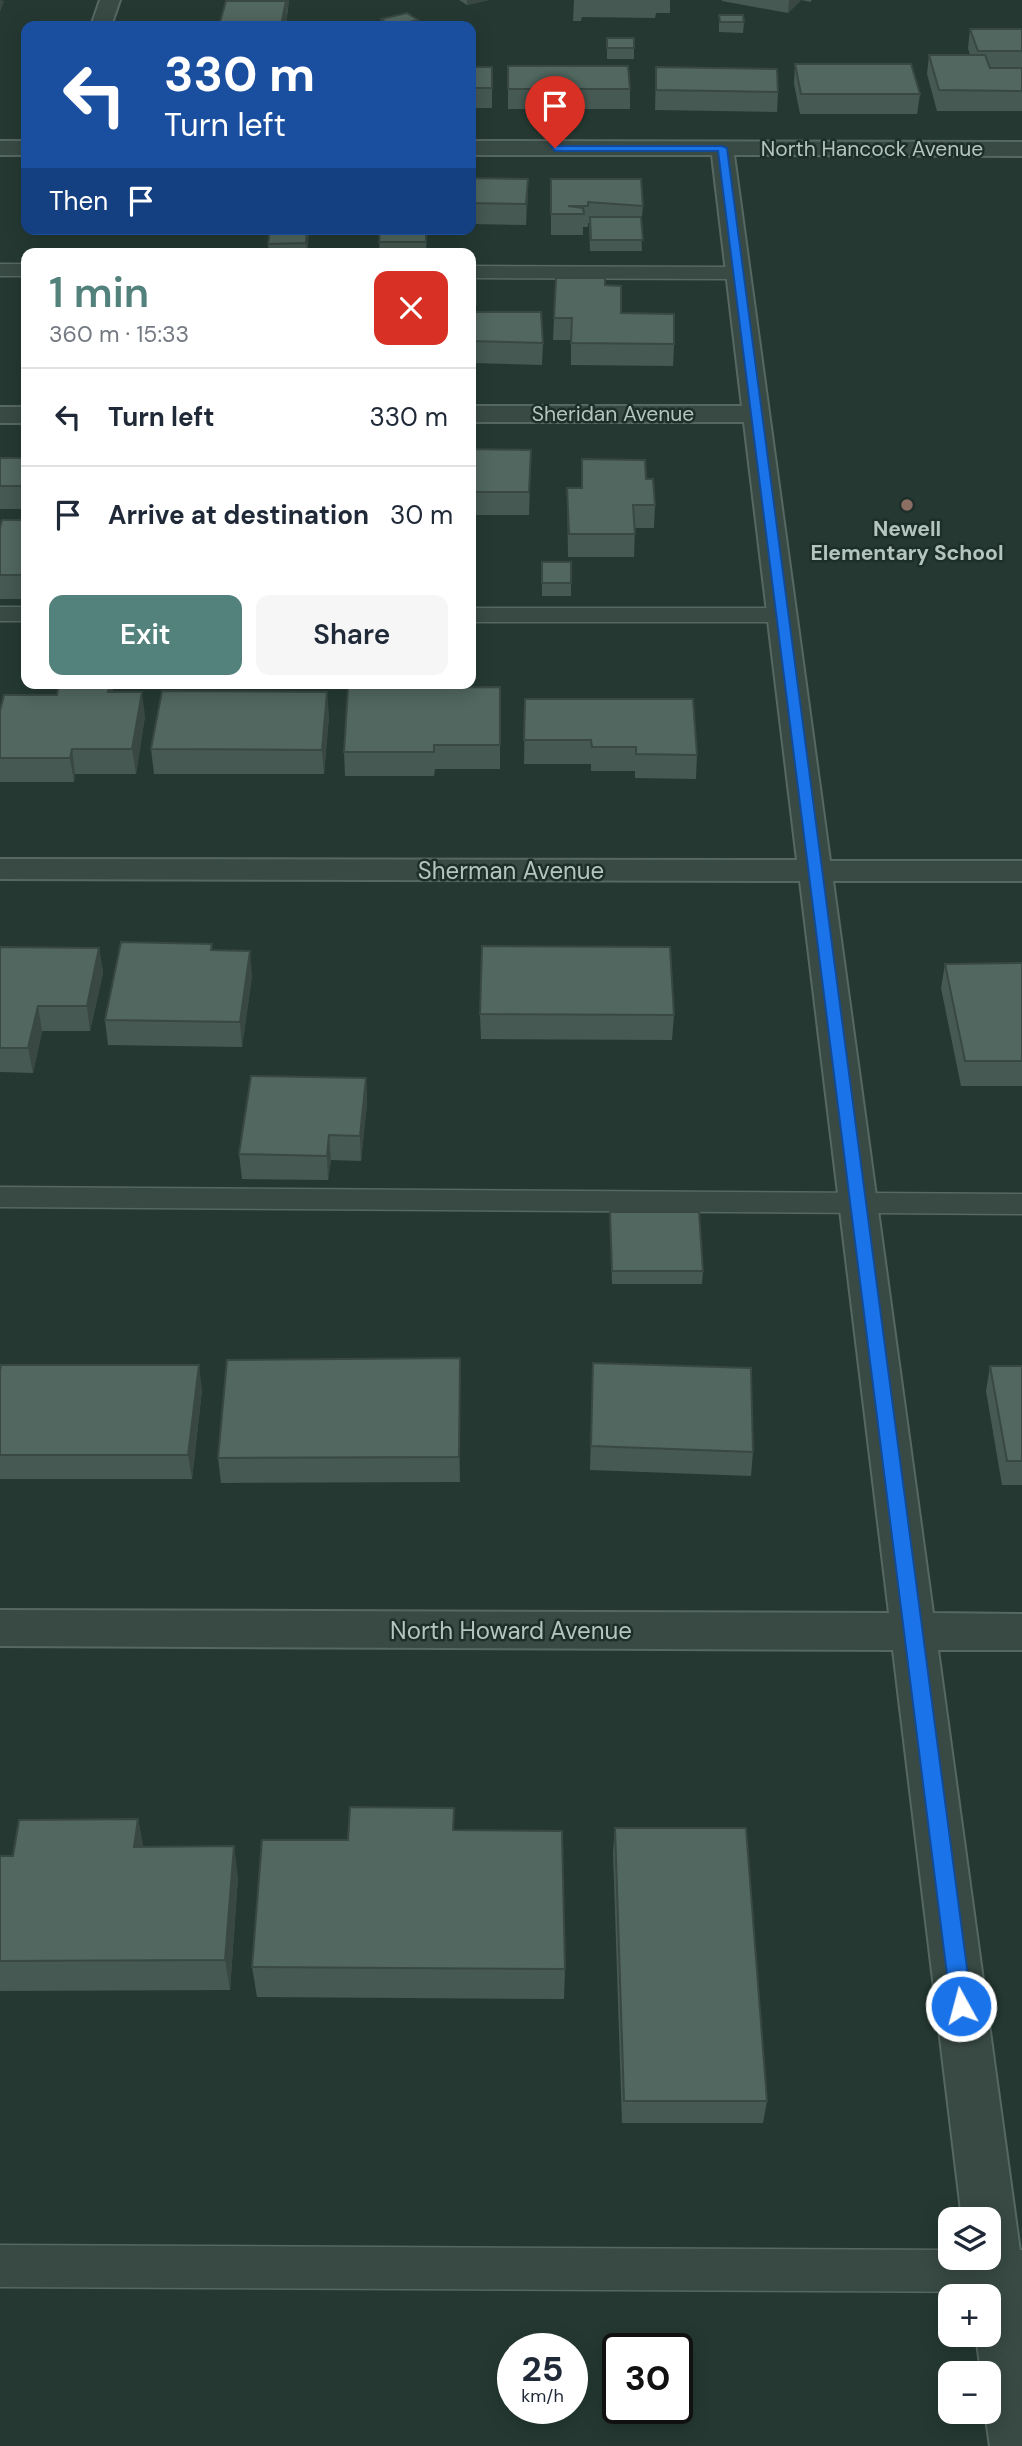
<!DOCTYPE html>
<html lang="en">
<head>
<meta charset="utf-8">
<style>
  body { margin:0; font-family:"DM Sans",sans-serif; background:#f6f6f7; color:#1f2937; height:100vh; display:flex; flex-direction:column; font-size:26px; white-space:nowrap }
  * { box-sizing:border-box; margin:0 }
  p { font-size:23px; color:#747a83 }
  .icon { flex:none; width:38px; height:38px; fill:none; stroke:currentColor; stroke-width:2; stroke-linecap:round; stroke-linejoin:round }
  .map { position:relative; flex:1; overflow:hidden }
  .panel { position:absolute; left:21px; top:248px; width:455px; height:441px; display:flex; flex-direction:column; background:#fff; border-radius:14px; box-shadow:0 4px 18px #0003 }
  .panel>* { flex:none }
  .hud { position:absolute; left:21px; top:21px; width:455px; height:214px; border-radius:14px; box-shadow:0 4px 18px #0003; background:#1a4fa0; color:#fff; overflow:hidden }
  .controls { position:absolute; left:938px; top:2207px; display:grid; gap:14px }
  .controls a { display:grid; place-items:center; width:63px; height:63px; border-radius:14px; background:#fff; box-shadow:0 4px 18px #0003; font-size:35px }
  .speed { position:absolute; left:497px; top:2333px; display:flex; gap:14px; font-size:35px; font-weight:700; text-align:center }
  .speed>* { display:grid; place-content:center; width:91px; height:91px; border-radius:50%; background:#fff; box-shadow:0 4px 18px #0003; line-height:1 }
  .speed small { font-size:18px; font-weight:400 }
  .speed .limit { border:4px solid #111; border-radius:10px; background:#fff; color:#111 }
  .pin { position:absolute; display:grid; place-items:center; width:60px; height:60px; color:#fff; margin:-72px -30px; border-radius:50% 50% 50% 0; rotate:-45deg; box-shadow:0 0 7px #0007 }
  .pin .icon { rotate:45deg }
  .me { position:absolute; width:77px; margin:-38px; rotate:353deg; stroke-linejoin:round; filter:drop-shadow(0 0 5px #0008) }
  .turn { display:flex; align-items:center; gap:24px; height:147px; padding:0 28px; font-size:32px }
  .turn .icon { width:91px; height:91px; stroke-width:2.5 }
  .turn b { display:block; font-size:49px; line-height:60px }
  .then { display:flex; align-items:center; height:66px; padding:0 28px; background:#0003; gap:14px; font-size:26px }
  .round { display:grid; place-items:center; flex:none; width:74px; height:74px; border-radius:14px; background:#f6f6f7 }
  .overview { display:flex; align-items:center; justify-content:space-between; height:119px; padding:0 28px }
  h1 { font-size:42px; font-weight:600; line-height:52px; color:#53817c }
  .action { display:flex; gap:14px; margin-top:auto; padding:14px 28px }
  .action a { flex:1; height:80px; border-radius:14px; background:#53817c; color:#fff; font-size:28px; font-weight:600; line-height:80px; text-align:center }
  .action a+a { background:#f6f6f7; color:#1f2937 }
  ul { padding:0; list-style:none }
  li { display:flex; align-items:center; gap:21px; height:98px; padding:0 28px; border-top:2px solid #e0e1e3 }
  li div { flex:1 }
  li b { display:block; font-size:26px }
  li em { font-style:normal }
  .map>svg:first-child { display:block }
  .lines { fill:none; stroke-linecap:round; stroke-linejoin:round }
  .service-casing { stroke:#576762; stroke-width:3 }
  .minor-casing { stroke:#576762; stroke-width:4 }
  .service { fill:#394a44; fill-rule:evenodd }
  .minor { fill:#394a44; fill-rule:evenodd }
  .wall { fill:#465952 }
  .shaded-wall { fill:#394842 }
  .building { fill:#51675f; stroke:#394842; stroke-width:2 }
  .route { fill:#1a73e8; stroke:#114b97; stroke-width:2 }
  .education-dot { fill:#8d6e63; stroke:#1e2e29; stroke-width:2.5 }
  .labels { text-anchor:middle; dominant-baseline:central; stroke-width:5; stroke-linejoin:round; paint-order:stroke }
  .far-street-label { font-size:21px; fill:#b4c5c0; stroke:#1e2e29 }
  .far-poi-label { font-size:21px; font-weight:bold; fill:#b4c5c0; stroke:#1e2e29 }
  .street-label { font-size:24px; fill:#b4c5c0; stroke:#1e2e29 }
</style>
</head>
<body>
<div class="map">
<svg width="1022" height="2446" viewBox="0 0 1022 2446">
  <rect width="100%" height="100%" fill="#253932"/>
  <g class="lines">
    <defs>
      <g id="service">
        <rect x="0" y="264" width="26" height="12"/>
        <polygon points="471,266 738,267 747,273 738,279 471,278"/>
        <rect x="0" y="607" width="26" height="14"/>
        <polygon points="471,608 782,608 793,615 782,622 471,622"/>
        <polygon points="0,1187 1022,1194 1022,1214 0,1207"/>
        <polygon points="0,2245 950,2250 950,2258 989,2258 989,2250 1022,2250 1022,2292 0,2287"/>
      </g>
      <g id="minor">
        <polygon points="100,0 120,0 111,26 91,26"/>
        <rect x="0" y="141" width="26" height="14"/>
        <polygon points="471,141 1022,142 1022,156 734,155 830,861 1022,861 1022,881 833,881 933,1613 1022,1614 1022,1650 938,1650 1022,2266 1022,2446 990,2446 985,2412 989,2412 989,2373 981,2373 976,2334 989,2334 989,2296 971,2296 967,2258 989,2258 989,2219 962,2219 893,1650 0,1646 0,1610 889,1613 800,881 0,879 0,859 797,860 744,422 471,422 471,406 742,406 712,155 471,155"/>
        <rect x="0" y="407" width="26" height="16"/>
      </g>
    </defs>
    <use href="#service" class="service-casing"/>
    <use href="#minor" class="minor-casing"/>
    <use href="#service" class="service"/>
    <use href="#minor" class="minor"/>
  </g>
  <g class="wall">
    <polygon points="232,0 289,0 286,26 219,26"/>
    <polygon points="459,0 489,0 467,5"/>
    <polygon points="574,0 670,0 670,13 656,13 655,18 582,17 581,21 573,21"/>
    <polygon points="722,0 812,0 810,2 801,0 788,13 722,1"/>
    <polygon points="719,15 744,22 743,33 719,32"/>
    <polygon points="381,19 418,20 418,26 381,26"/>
    <polygon points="970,29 1022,29 1022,111 937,111 927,74 929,55 970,55 968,48"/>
    <rect x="607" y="38" width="27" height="21"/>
    <polygon points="795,64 920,94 917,114 800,114 794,84"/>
    <polygon points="508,66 630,89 630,109 508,109"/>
    <rect x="471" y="67" width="21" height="41"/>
    <polygon points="656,67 778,92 777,112 655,110"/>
    <polygon points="471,178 528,179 526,225 471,224"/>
    <polygon points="551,179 643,206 641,227 642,251 590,251 589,223 588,223 588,227 583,227 583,235 551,235"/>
    <polygon points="309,229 307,254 269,254 268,244"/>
    <polygon points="380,229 427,229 426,254 379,254"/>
    <polygon points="471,280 476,280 476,312 543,343 542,365 471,363"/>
    <polygon points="605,285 621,313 674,344 673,366 571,365 571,340 553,340 554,318"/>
    <polygon points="471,449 531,450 529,515 471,515"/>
    <rect x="0" y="458" width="26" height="51"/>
    <polygon points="582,459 646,479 655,505 654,528 635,528 634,557 568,557 567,488 582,488"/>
    <polygon points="26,520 26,599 0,599 0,528"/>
    <polygon points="542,562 571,583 571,596 542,596"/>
    <polygon points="59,684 112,684 113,692 145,716 136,774 75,774 74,782 0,782 0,711 57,695"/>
    <polygon points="500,687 500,769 435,769 434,776 345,776 344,752"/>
    <polygon points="525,699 697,755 696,779 635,778 635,771 591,771 591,764 524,764"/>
    <polygon points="329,716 324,774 154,774 151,749"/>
    <polygon points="212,944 212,951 252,976 242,1047 108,1045 105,1020"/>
    <polygon points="0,947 99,948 103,973 90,1031 42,1031 33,1073 0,1072"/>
    <polygon points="1022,963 1022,1086 961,1086 941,988 945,964"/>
    <polygon points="480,1014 674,1015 672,1040 481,1039"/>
    <polygon points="366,1078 367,1103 361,1161 331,1160 328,1180 242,1179 239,1154"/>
    <polygon points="610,1212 703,1271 702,1284 612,1284"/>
    <polygon points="460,1358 460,1482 221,1483 218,1458"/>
    <polygon points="593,1363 753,1452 751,1476 590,1470"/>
    <polygon points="990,1366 1022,1366 1022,1485 1002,1485 986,1391"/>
    <polygon points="0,1372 202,1390 192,1479 0,1479"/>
    <polygon points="454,1808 454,1830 565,1969 564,1999 257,1997 252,1967 348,1840"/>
    <polygon points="138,1819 143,1847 238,1877 230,1990 0,1991 0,1856 13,1856"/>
    <polygon points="615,1828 767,2101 763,2123 622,2123 613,1852"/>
  </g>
  <g class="shaded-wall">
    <polygon points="0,0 4,1 0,12"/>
    <polygon points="286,0 289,0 287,13"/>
    <polygon points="467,0 489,0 467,5"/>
    <polygon points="789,0 801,0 788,13"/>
    <polygon points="286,1 287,20 286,26 281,26"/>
    <polygon points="418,20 418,26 391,26"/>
    <polygon points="528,179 528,200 526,225 526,204"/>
    <polygon points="307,229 309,229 307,254 306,243"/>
    <polygon points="110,684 112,684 114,698 108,692"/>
    <polygon points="142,692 145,716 136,774 132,749"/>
    <polygon points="327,692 329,716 324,774 322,750"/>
    <polygon points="72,749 75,774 74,782 70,758"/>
    <polygon points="99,948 103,973 90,1031 87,1006"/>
    <polygon points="250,951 252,976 242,1047 240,1022"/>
    <polygon points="38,1006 42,1031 33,1073 28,1048"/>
    <polygon points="366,1078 367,1103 361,1161 360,1136"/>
    <polygon points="329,1135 331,1160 328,1180 327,1156"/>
    <polygon points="460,1358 460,1482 459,1457"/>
    <polygon points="199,1365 202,1390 192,1479 188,1455"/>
    <polygon points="138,1819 144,1850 134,1847"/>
    <polygon points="234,1846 238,1877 230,1990 225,1960"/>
  </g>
  <g class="building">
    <polygon points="226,1 286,1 281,26 219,26"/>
    <polygon points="407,13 418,20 391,26 381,19"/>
    <polygon points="719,15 743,15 744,22 720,22"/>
    <polygon points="970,29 1022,29 1022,51 978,51"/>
    <rect x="607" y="38" width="27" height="10"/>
    <polygon points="929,55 985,55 990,68 1022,68 1022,91 939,90"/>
    <polygon points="795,64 911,64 920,94 801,94"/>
    <polygon points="508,66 628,66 630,89 508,89"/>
    <rect x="471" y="67" width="21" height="21"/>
    <polygon points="656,67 777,69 778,92 656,90"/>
    <polygon points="471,178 528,179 526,204 471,203"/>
    <polygon points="551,179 641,179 643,206 588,202 588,206 568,206 583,208 584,214 551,214"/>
    <polygon points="590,217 641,217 643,240 591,240"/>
    <polygon points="270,229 307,229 306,243 268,244"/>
    <polygon points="380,229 426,229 426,242 379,242"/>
    <polygon points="556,278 605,278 605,285 621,286 621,313 674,314 674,344 571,343 572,318 554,318"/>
    <rect x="471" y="280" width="5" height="25"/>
    <polygon points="471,312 541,312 543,343 471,341"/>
    <polygon points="471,449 531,450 529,492 471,492"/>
    <rect x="0" y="458" width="26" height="28"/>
    <polygon points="582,459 645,460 646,479 653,479 655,505 633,505 635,534 569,534 567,488 582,488"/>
    <polygon points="2,520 26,520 26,575 0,575 0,528"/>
    <rect x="542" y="562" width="29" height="21"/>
    <polygon points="59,684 110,684 108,692 142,692 132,749 72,749 70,758 0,758 0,711 4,695 57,695"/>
    <polygon points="500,687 500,745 434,745 434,752 344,752 348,688"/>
    <polygon points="162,691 327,692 322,750 151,749"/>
    <polygon points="525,699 693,699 697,755 636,754 636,747 592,747 591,740 524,740"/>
    <polygon points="121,942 212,944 211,950 250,951 240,1022 105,1020"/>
    <polygon points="482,946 670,947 674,1015 480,1014"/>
    <polygon points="0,947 99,948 87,1006 38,1006 28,1048 0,1048"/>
    <polygon points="1022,963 1022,1061 965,1061 945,964"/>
    <polygon points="251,1076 366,1078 360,1136 329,1135 327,1156 239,1154"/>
    <polygon points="610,1212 699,1212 703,1271 612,1271"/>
    <polygon points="460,1358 459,1457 218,1458 227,1360"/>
    <polygon points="593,1363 751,1368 753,1452 591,1446"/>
    <polygon points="1,1365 199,1365 188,1455 0,1455 0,1372"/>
    <polygon points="990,1366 1022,1366 1022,1461 1007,1461"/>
    <polygon points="350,1807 454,1808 453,1830 562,1831 565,1969 252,1967 262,1840 348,1840"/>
    <polygon points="138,1819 134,1847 234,1846 225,1960 0,1961 0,1856 13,1856 19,1820"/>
    <polygon points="615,1828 746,1828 767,2101 624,2101"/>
  </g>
  <polygon class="route" points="551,146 722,146 727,148 972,2006 969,2012 961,2015 954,2012 951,2006 718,151 555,151"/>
  <circle class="education-dot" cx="907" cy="505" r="7"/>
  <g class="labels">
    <g class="far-street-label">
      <text x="872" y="149">North Hancock Avenue</text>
      <text x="613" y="414">Sheridan Avenue</text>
    </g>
    <g class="far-poi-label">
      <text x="907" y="529">Newell<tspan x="907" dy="24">Elementary School</tspan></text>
    </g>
    <g class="street-label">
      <text x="511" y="870">Sherman Avenue</text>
      <text x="511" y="1630">North Howard Avenue</text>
    </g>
  </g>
</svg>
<div class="controls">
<a><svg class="icon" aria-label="layers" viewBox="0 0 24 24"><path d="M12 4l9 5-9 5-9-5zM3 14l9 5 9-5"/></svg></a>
<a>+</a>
<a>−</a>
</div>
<div class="speed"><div>25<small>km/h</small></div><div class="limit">30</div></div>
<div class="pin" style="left:555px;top:148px;background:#d93025"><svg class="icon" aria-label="arrive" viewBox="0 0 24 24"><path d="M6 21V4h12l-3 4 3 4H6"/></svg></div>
<svg class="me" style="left:961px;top:2006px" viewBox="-20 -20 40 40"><circle r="17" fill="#1a73e8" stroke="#fff" stroke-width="3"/><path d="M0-11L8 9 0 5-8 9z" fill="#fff"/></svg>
<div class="hud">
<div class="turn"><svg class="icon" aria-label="left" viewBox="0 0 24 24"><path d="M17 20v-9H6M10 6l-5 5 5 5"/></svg><div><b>330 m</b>Turn left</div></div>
<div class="then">Then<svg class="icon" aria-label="arrive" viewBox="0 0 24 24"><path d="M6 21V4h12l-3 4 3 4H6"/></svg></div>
</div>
<section class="panel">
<div class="overview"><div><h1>1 min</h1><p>360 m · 15:33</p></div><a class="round" style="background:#d93025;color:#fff"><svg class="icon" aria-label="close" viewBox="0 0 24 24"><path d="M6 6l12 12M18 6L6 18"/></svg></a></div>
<ul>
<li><svg class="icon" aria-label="left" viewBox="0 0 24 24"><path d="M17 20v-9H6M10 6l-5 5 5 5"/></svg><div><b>Turn left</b></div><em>330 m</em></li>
<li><svg class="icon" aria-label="arrive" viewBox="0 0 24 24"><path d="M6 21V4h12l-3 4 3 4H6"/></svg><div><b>Arrive at destination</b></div><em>30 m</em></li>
</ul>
<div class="action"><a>Exit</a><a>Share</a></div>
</section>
</div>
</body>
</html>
